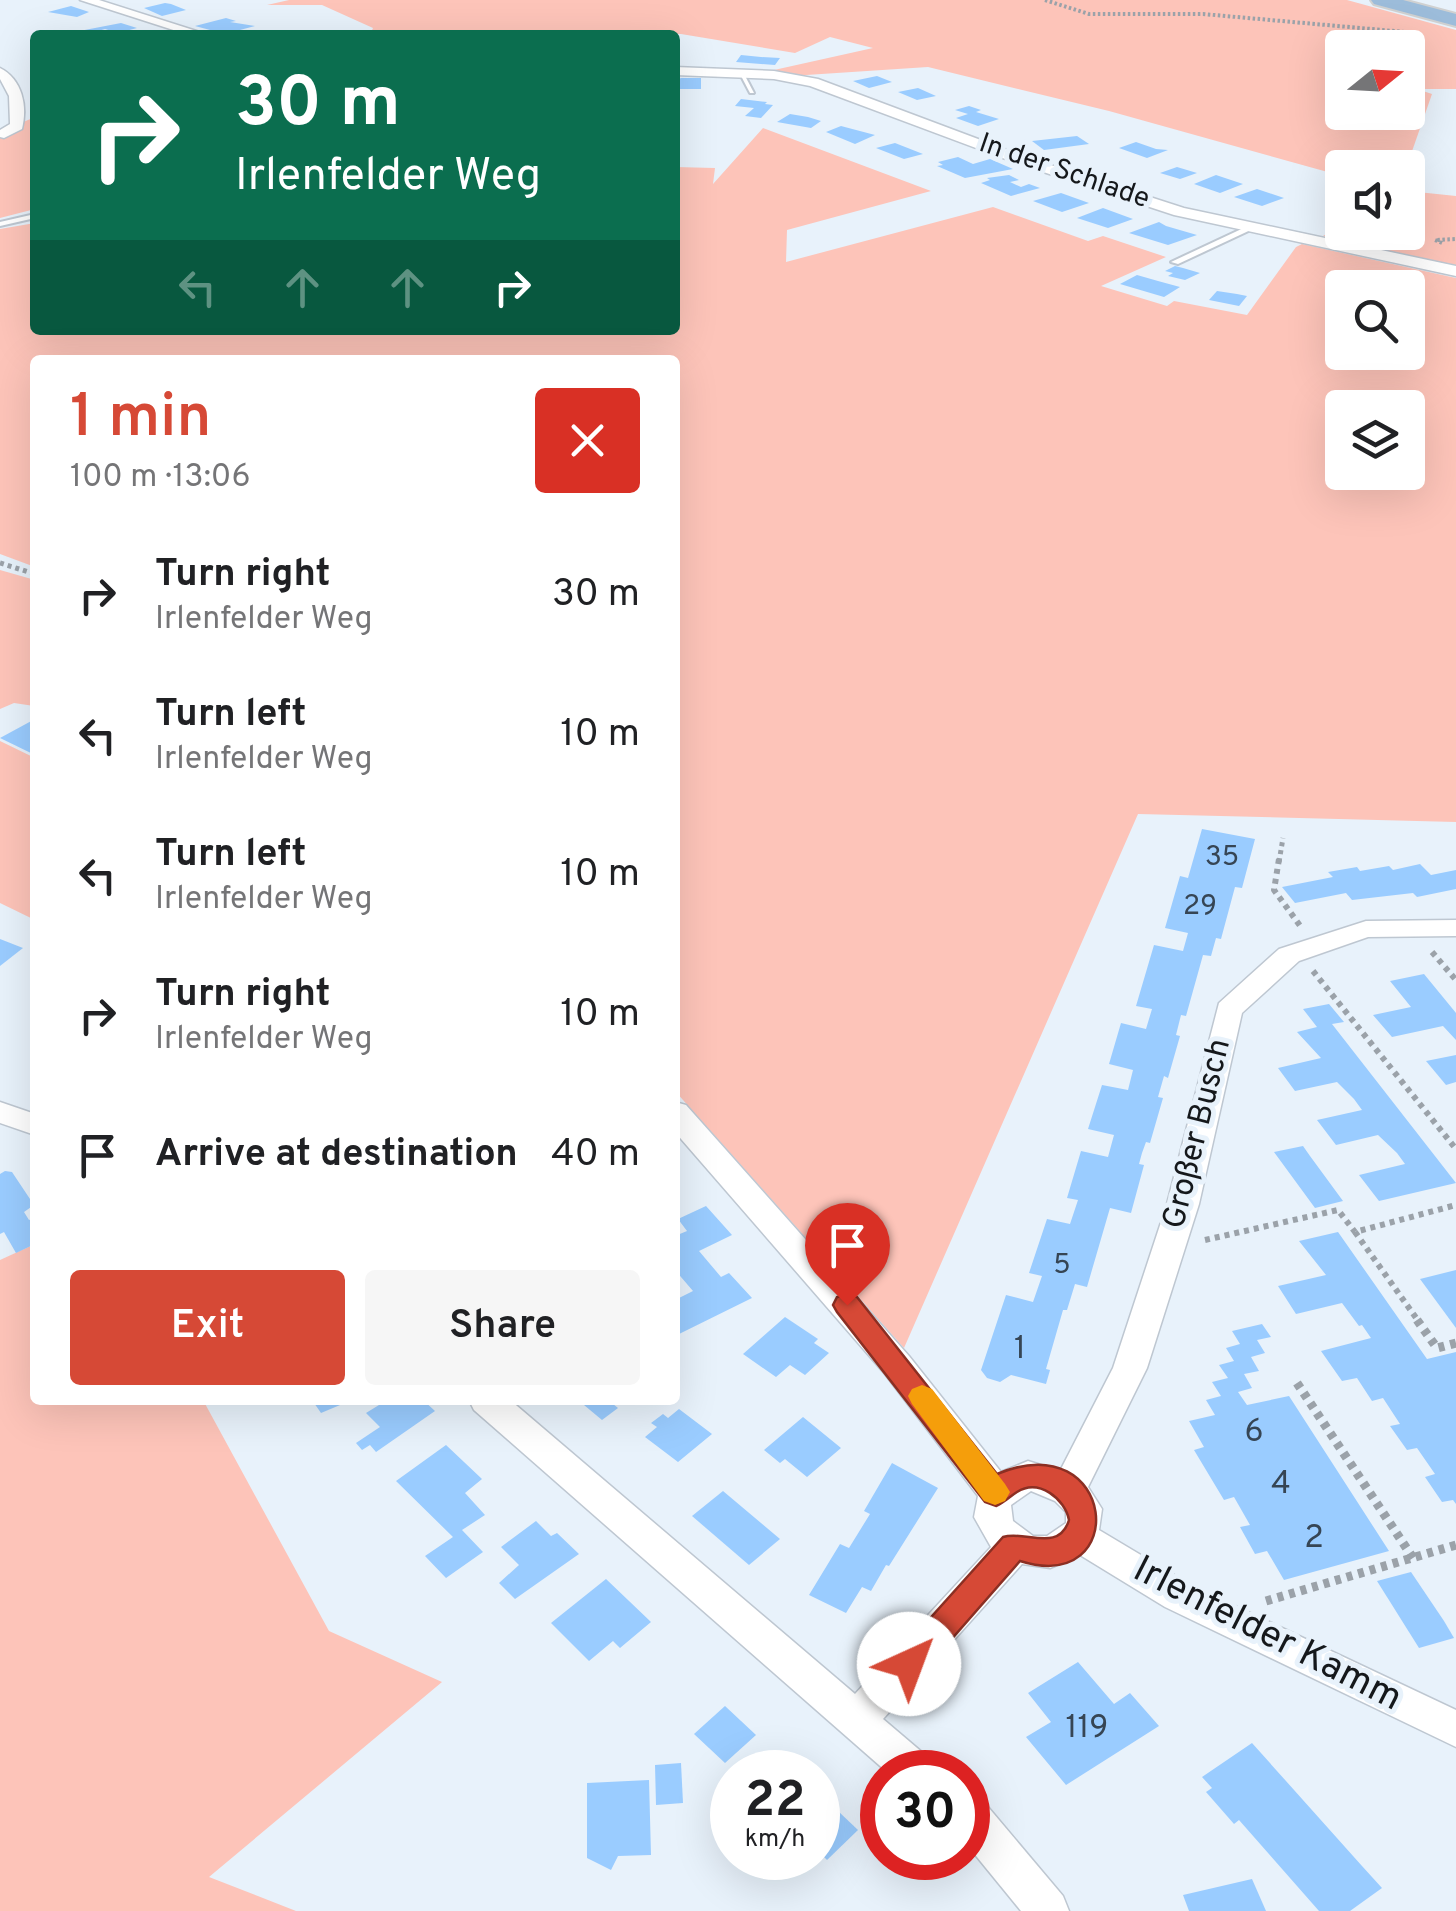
<!DOCTYPE html>
<html lang="en">
<head>
<meta charset="utf-8">
<style>
  body { margin:0; font-family:Overpass,sans-serif; background:#f6f6f6; color:#202124; height:100vh; display:flex; flex-direction:column; font-size:38px; white-space:nowrap }
  * { box-sizing:border-box; margin:0 }
  p { font-size:32px; color:#757577 }
  .icon { flex:none; width:55px; height:55px; fill:none; stroke:currentColor; stroke-width:2; stroke-linecap:round; stroke-linejoin:round }
  .map { position:relative; flex:1; overflow:hidden }
  .side { position:absolute; left:30px; top:355px; width:650px; height:1050px; display:flex; flex-direction:column; background:#fff; border-radius:10px; box-shadow:0 10px 40px #0002 }
  .side>* { flex:none }
  .top-card { position:absolute; left:30px; top:30px; width:650px; height:305px; border-radius:10px; box-shadow:0 10px 40px #0002; background:#0b6e4f; color:#fff; overflow:hidden }
  .needle { width:65px; rotate:72deg }
  .controls { position:absolute; left:1325px; top:30px; display:grid; gap:20px }
  .controls a { display:grid; place-items:center; width:100px; height:100px; border-radius:10px; background:#fff; box-shadow:0 10px 40px #0002; font-size:50px }
  .speed { position:absolute; left:710px; top:1750px; display:flex; gap:20px; font-size:50px; font-weight:700; text-align:center }
  .speed>* { display:grid; place-content:center; width:130px; height:130px; border-radius:50%; background:#fff; box-shadow:0 10px 40px #0002; line-height:1 }
  .speed small { font-size:25px; font-weight:400 }
  .speed .limit { border:15px solid #d22; background:#fff; color:#111 }
  .pin { position:absolute; display:grid; place-items:center; width:85px; height:85px; color:#fff; margin:-102px -42px; border-radius:50% 50% 50% 0; rotate:-45deg; box-shadow:0 0 10px #0007 }
  .pin .icon { rotate:45deg }
  .me { position:absolute; width:110px; margin:-55px; rotate:43deg; stroke-linejoin:round; filter:drop-shadow(0 0 8px #0008) }
  .turn { display:flex; align-items:center; gap:35px; height:210px; padding:0 40px; font-size:45px }
  .turn .icon { width:130px; height:130px; stroke-width:2.5 }
  .turn b { display:block; font-size:70px; line-height:85px }
  .lanes { display:flex; align-items:center; height:95px; padding:0 40px; background:#0003; justify-content:center; gap:50px; direction:ltr }
  .lanes .off { opacity:.35 }
  .round { display:grid; place-items:center; flex:none; width:105px; height:105px; border-radius:10px; background:#f6f6f6 }
  .overview { display:flex; align-items:center; justify-content:space-between; height:170px; padding:0 40px }
  h1 { font-size:60px; font-weight:600; line-height:75px; color:#d64936 }
  .button { display:flex; gap:20px; margin-top:auto; padding:20px 40px }
  .button a { flex:1; height:115px; border-radius:10px; background:#d64936; color:#fff; font-size:40px; font-weight:600; line-height:115px; text-align:center }
  .button a+a { background:#f6f6f6; color:#202124 }
  ul { padding:0; list-style:none }
  li { display:flex; align-items:center; gap:30px; height:140px; padding:0 40px }
  li div { flex:1 }
  li b { display:block; font-size:38px }
  li em { font-style:normal }
  .map>svg:first-child { display:block }
  .green { fill:#fdc4b9; fill-rule:evenodd }
  .building { fill:#9accff }
  .lines { fill:none; stroke-linecap:round; stroke-linejoin:round }
  .service-casing { stroke:#bec7d1; stroke-width:4 }
  .minor-casing { stroke:#bec7d1; stroke-width:3 }
  .primary-casing { stroke:#d0d1d1; stroke-width:4 }
  .path-far3 { stroke:#9ba2a9; stroke-width:4; stroke-dasharray:2.5 2.5; stroke-linecap:butt }
  .path-far2 { stroke:#9ba2a9; stroke-width:5; stroke-dasharray:4 4; stroke-linecap:butt }
  .path-far1 { stroke:#9ba2a9; stroke-width:6; stroke-dasharray:5 5; stroke-linecap:butt }
  .path { stroke:#9ba2a9; stroke-width:9; stroke-dasharray:6 6; stroke-linecap:butt }
  .service { fill:#fff; fill-rule:evenodd }
  .minor { fill:#fff; fill-rule:evenodd }
  .primary { fill:#9cbcda; fill-rule:evenodd }
  .route { fill:#d64936; stroke:#8b2f23; stroke-width:2.5 }
  .slow { fill:#f59e0b }
  .labels { text-anchor:middle; dominant-baseline:central; stroke-width:10; stroke-linejoin:round; paint-order:stroke }
  .far-street-label { font-size:28px; fill:#15181b; stroke:#e8f2fb }
  .number-label { font-size:28px; fill:#364554 }
  .street-label { font-size:32px; fill:#15181b; stroke:#e8f2fb }
  .near-number-label { font-size:32px; fill:#364554 }
  .near-street-label { font-size:38px; fill:#15181b; stroke:#e8f2fb }
</style>
</head>
<body>
<div class="map">
<svg width="1456" height="1911" viewBox="0 0 1456 1911">
  <rect width="100%" height="100%" fill="#e8f2fb"/>
  <g class="green">
    <path d="M289,0H1347L1456,30V89H1417L1432,94L1410,157L1402,167L1342,168V176L1109,111L928,67L791,76L765,72L873,48L830,37L795,53L681,34L370,35L373,28L322,5H267ZM1342,48H1408V112H1342Z"/>
    <polygon points="35,117 35,209 0,218 0,132"/>
    <path d="M763,128L931,191L787,230L786,262L993,207L1088,241L1103,236L1166,257L1101,286L1167,306L1174,301L1247,315L1296,247L1302,244L1456,278V822L1138,814L904,1348L675,1091V360H35V567L0,554V229L35,223V330H675V167L715,168L713,184ZM1342,288H1408V352H1342ZM1342,408H1408V472H1342Z"/>
    <polygon points="1408,191 1456,196 1456,266 1323,236 1342,225 1342,232 1408,232"/>
    <polygon points="0,570 35,580 34,706 14,703 0,709"/>
    <polygon points="0,741 35,758 35,920 0,903"/>
    <polygon points="35,1244 35,1400 203,1400 329,1631 442,1682 209,1877 296,1911 0,1911 0,1260"/>
  </g>
  <g class="building">
    <polygon points="165,3 171,4 186,10 162,16 144,8"/>
    <polygon points="71,6 89,12 77,17 48,12"/>
    <polygon points="226,18 236,21 230,22 255,26 225,34 195,26"/>
    <polygon points="121,23 137,28 118,33 105,29 84,35 69,33"/>
    <polygon points="741,55 761,57 780,58 775,65 736,62"/>
    <polygon points="877,76 892,82 869,88 853,81"/>
    <polygon points="681,78 701,78 701,89 675,89 675,81"/>
    <polygon points="918,88 936,96 917,100 898,92"/>
    <polygon points="741,99 767,102 765,104 773,105 761,118 745,116 754,108 735,106"/>
    <polygon points="969,106 981,110 976,112 999,119 978,126 956,118 968,114 955,110"/>
    <polygon points="790,114 808,117 821,121 811,128 777,122"/>
    <polygon points="841,126 875,135 855,144 826,132"/>
    <polygon points="1077,136 1089,144 1044,150 1032,141"/>
    <polygon points="1136,142 1156,149 1168,150 1147,158 1119,148"/>
    <polygon points="895,143 923,154 904,159 876,148"/>
    <polygon points="958,157 973,164 990,159 1013,169 965,178 937,166 943,165 938,162"/>
    <polygon points="1177,167 1197,173 1180,179 1160,173"/>
    <polygon points="1009,175 1019,180 1010,182 1021,187 1029,184 1040,188 1011,196 981,183 990,180 987,178"/>
    <polygon points="1216,175 1243,184 1220,193 1194,184"/>
    <polygon points="1257,189 1284,198 1262,206 1234,197"/>
    <polygon points="1061,193 1089,203 1062,212 1033,201"/>
    <polygon points="1103,208 1133,219 1108,228 1077,218"/>
    <polygon points="1159,222 1166,226 1197,235 1168,245 1129,233"/>
    <polygon points="1175,266 1183,268 1200,273 1185,280 1168,276 1173,273 1165,271"/>
    <polygon points="1137,275 1158,281 1180,287 1164,297 1120,284"/>
    <polygon points="1217,291 1237,294 1247,296 1239,306 1209,300"/>
    <polygon points="35,719 35,755 0,738"/>
    <polygon points="1202,829 1255,839 1242,888 1235,887 1221,939 1216,938 1211,956 1203,955 1186,1016 1181,1015 1176,1035 1180,1036 1168,1078 1164,1076 1158,1097 1163,1098 1150,1143 1146,1142 1142,1153 1139,1164 1144,1165 1131,1213 1110,1208 1087,1287 1075,1284 1067,1310 1063,1310 1046,1369 1050,1370 1046,1384 1011,1375 1000,1382 987,1378 981,1370 1006,1295 1033,1302 1042,1276 1029,1273 1047,1219 1070,1224 1078,1200 1067,1198 1081,1151 1108,1157 1114,1135 1088,1129 1102,1085 1128,1090 1133,1070 1109,1064 1121,1023 1146,1029 1152,1009 1136,1006 1154,945 1183,951 1188,933 1165,928 1180,876 1188,878"/>
    <polygon points="1420,864 1431,875 1456,870 1456,889 1417,897 1413,893 1352,900 1346,893 1295,903 1282,887 1333,877 1328,872 1357,867 1360,871 1389,866 1393,870"/>
    <polygon points="0,939 23,948 0,966"/>
    <polygon points="1424,974 1456,1013 1456,1040 1443,1026 1392,1037 1373,1015 1411,1007 1390,981"/>
    <polygon points="1329,1004 1344,1022 1332,1024 1456,1183 1379,1201 1359,1175 1405,1164 1397,1153 1378,1135 1336,1145 1317,1120 1362,1110 1354,1099 1337,1082 1295,1091 1278,1068 1321,1058 1297,1032 1317,1027 1303,1009"/>
    <polygon points="1456,1055 1456,1082 1446,1085 1426,1061"/>
    <polygon points="1303,1146 1310,1156 1343,1201 1315,1208 1274,1152"/>
    <polygon points="5,1171 12,1172 34,1205 24,1212 29,1220 35,1217 35,1244 16,1253 4,1232 0,1234 0,1174"/>
    <polygon points="706,1206 732,1235 699,1251 721,1277 729,1273 752,1298 675,1336 675,1300 693,1291 675,1270 675,1236 687,1231 678,1219"/>
    <polygon points="1338,1232 1427,1359 1456,1352 1456,1504 1453,1500 1442,1502 1425,1477 1435,1474 1417,1448 1407,1450 1390,1426 1400,1424 1383,1398 1372,1401 1357,1378 1342,1381 1321,1351 1371,1338 1362,1325 1359,1326 1342,1303 1296,1314 1278,1286 1326,1275 1299,1241"/>
    <polygon points="1456,1270 1456,1328 1420,1279"/>
    <polygon points="785,1317 818,1339 814,1343 829,1353 805,1375 790,1365 776,1377 743,1354"/>
    <polygon points="1262,1324 1271,1337 1257,1340 1265,1353 1251,1357 1259,1371 1244,1374 1252,1388 1238,1392 1247,1405 1289,1396 1389,1551 1284,1580 1267,1551 1255,1554 1240,1527 1250,1525 1234,1497 1224,1500 1194,1450 1204,1447 1189,1421 1215,1415 1206,1400 1221,1396 1212,1382 1228,1378 1219,1365 1234,1361 1226,1348 1240,1344 1232,1331"/>
    <polygon points="312,1400 352,1400 321,1413"/>
    <polygon points="374,1400 423,1400 435,1411 376,1452 370,1445 362,1450 356,1443 380,1427 366,1413 379,1405"/>
    <polygon points="591,1400 608,1400 618,1408 602,1420 584,1405"/>
    <polygon points="679,1409 712,1434 678,1462 645,1437 657,1427 651,1423 663,1414 668,1418"/>
    <polygon points="803,1417 841,1448 807,1477 785,1459 780,1463 764,1450"/>
    <polygon points="446,1445 482,1479 465,1493 485,1515 462,1530 483,1552 446,1578 425,1556 453,1537 396,1481"/>
    <polygon points="892,1463 938,1488 889,1566 886,1565 871,1591 862,1587 846,1613 809,1595 840,1544 849,1548 870,1514 864,1511"/>
    <polygon points="723,1491 780,1539 749,1565 692,1516"/>
    <polygon points="536,1521 551,1536 557,1533 579,1554 515,1599 499,1583 519,1565 501,1547"/>
    <polygon points="1411,1572 1444,1621 1454,1638 1419,1648 1377,1581"/>
    <polygon points="606,1579 651,1622 620,1648 613,1641 589,1661 551,1623"/>
    <polygon points="1078,1662 1114,1704 1130,1693 1159,1726 1066,1785 1026,1737 1051,1722 1028,1693"/>
    <polygon points="725,1706 756,1735 725,1763 694,1734"/>
    <polygon points="1252,1743 1362,1866 1382,1888 1350,1911 1319,1911 1239,1820 1234,1824 1206,1792 1212,1788 1202,1777"/>
    <polygon points="776,1754 796,1772 755,1772"/>
    <polygon points="681,1763 683,1803 656,1805 655,1765"/>
    <polygon points="649,1780 651,1855 618,1856 611,1870 587,1858 587,1783"/>
    <polygon points="818,1792 858,1830 827,1860 818,1851"/>
    <polygon points="1252,1879 1266,1911 1189,1911 1183,1895"/>
  </g>
  <g class="lines">
    <defs>
      <g id="service">
        <polygon points="739,72 743,72 754,93 750,93"/>
        <polygon points="35,214 35,218 0,226 0,222"/>
        <polygon points="1250,225 1257,227 1178,264 1171,262"/>
      </g>
      <g id="minor">
        <polygon points="80,0 99,0 209,35 189,35"/>
        <polygon points="675,67 774,71 818,79 1029,158 1184,208 1456,266 1456,276 1174,215 1019,164 810,86 774,79 675,75"/>
        <path d="M0,68C22,79 28,106 22,129L4,138L0,137V130L10,124L9,96L0,79Z"/>
        <path d="M1456,920V936L1368,937L1299,961L1242,1013L1199,1204L1147,1368L1088,1487L1102,1509L1099,1530L1191,1585L1456,1710V1747L1165,1607L1080,1555L1050,1568L1022,1564L883,1719L930,1759L936,1772H887L474,1410L469,1400H510L855,1694L991,1547L974,1517L978,1496L885,1374L675,1132V1102L686,1105L909,1356L1001,1472L1028,1461L1060,1471L1113,1368L1167,1204L1219,1003L1279,949L1366,921ZM1031,1491L1055,1501L1066,1512V1523L1047,1536H1033L1013,1521L1011,1505Z"/>
        <polygon points="0,1102 35,1114 35,1135 0,1123"/>
        <polygon points="968,1796 983,1801 1063,1896 1069,1911 1021,1911 968,1846"/>
      </g>
      <polygon id="primary" points="1371,0 1403,0 1456,14 1456,26 1374,4"/>
    </defs>
    <use href="#service" class="service-casing"/>
    <use href="#minor" class="minor-casing"/>
    <use href="#primary" class="primary-casing"/>
    <g class="path-far3">
      <polyline points="1045,0 1089,14 1203,14 1405,32"/>
      <polyline points="1442,243 1435,240 1456,239"/>
    </g>
    <g class="path-far2">
      <polyline points="0,563 35,574"/>
      <polyline points="1279,862 1283,838"/>
    </g>
    <g class="path-far1">
      <polyline points="1279,859 1274,890 1301,927"/>
      <polyline points="1432,952 1456,980"/>
      <polyline points="1313,971 1456,1149"/>
      <polyline points="1355,1232 1419,1322"/>
      <polyline points="1205,1240 1338,1210 1355,1232 1456,1205"/>
    </g>
    <g class="path">
      <polyline points="1417,1320 1437,1348 1456,1343"/>
      <polyline points="1297,1383 1413,1558"/>
      <polyline points="1266,1601 1456,1545"/>
    </g>
    <use href="#service" class="service"/>
    <use href="#minor" class="minor"/>
    <use href="#primary" class="primary"/>
  </g>
  <path class="route" d="M847,1294L857,1297L997,1474C1117,1424 1132,1596 1020,1561L921,1674L909,1678L898,1674L893,1664L898,1654L1003,1537C1025,1530 1059,1553 1069,1520C1065,1499 1039,1478 1017,1492C1009,1497 1005,1502 996,1506L985,1502L837,1312L833,1305L837,1297Z"/>
  <polygon class="slow" points="922,1385 932,1389 1005,1484 1010,1492 1005,1501 995,1505 984,1501 912,1404 908,1396 912,1389"/>
  <g class="labels">
    <g class="far-street-label">
      <text transform="translate(1064 172) rotate(19)">In der Schlade</text>
    </g>
    <g class="number-label">
      <text x="1222" y="858">35</text>
      <text x="1200" y="907">29</text>
      <text x="1062" y="1266">5</text>
    </g>
    <g class="street-label">
      <text transform="translate(1198 1134) rotate(-76)">Großer Busch</text>
    </g>
    <g class="near-number-label">
      <text x="1020" y="1350">1</text>
      <text x="1254" y="1433">6</text>
      <text x="1281" y="1485">4</text>
      <text x="1314" y="1539">2</text>
      <text x="1087" y="1729">119</text>
    </g>
    <g class="near-street-label">
      <text transform="translate(1267 1635) rotate(27)">Irlenfelder Kamm</text>
    </g>
  </g>
</svg>
<div class="controls">
<a><svg class="needle" viewBox="-14 -14 28 28"><path d="M0-13l5 13h-10z" fill="#e53935"/><path d="M0 13l5-13h-10z" fill="#757577"/></svg></a>
<a><svg class="icon" aria-label="sound" viewBox="0 0 24 24"><path d="M4 9h4l5-4v14l-5-4H4zM17 9q2 3 0 6"/></svg></a>
<a><svg class="icon" aria-label="search" viewBox="0 0 24 24"><circle cx="10" cy="10" r="6"/><path d="M15 15l6 6"/></svg></a>
<a><svg class="icon" aria-label="layers" viewBox="0 0 24 24"><path d="M12 4l9 5-9 5-9-5zM3 14l9 5 9-5"/></svg></a>
</div>
<div class="speed"><div>22<small>km/h</small></div><div class="limit">30</div></div>
<div class="pin" style="left:847px;top:1305px;background:#d93025"><svg class="icon" aria-label="arrive" viewBox="0 0 24 24"><path d="M6 21V4h12l-3 4 3 4H6"/></svg></div>
<svg class="me" style="left:909px;top:1664px" viewBox="-20 -20 40 40"><circle r="19" fill="#fff"/><path d="M0-13L10 11 0 6-10 11z" fill="#d64936"/></svg>
<div class="top-card">
<div class="turn"><svg class="icon" aria-label="right" viewBox="0 0 24 24"><path d="M7 20v-9h11M14 6l5 5-5 5"/></svg><div><b>30 m</b>Irlenfelder Weg</div></div>
<div class="lanes"><svg class="icon off" aria-label="left" viewBox="0 0 24 24"><path d="M17 20v-9H6M10 6l-5 5 5 5"/></svg><svg class="icon off" aria-label="ahead" viewBox="0 0 24 24"><path d="M12 20V5M6 11l6-6 6 6"/></svg><svg class="icon off" aria-label="ahead" viewBox="0 0 24 24"><path d="M12 20V5M6 11l6-6 6 6"/></svg><svg class="icon" aria-label="right" viewBox="0 0 24 24"><path d="M7 20v-9h11M14 6l5 5-5 5"/></svg></div>
</div>
<section class="side">
<div class="overview"><div><h1>1 min</h1><p>100 m · 13:06</p></div><a class="round" style="background:#d93025;color:#fff"><svg class="icon" aria-label="close" viewBox="0 0 24 24"><path d="M6 6l12 12M18 6L6 18"/></svg></a></div>
<ul>
<li><svg class="icon" aria-label="right" viewBox="0 0 24 24"><path d="M7 20v-9h11M14 6l5 5-5 5"/></svg><div><b>Turn right</b><p>Irlenfelder Weg</p></div><em>30 m</em></li>
<li><svg class="icon" aria-label="left" viewBox="0 0 24 24"><path d="M17 20v-9H6M10 6l-5 5 5 5"/></svg><div><b>Turn left</b><p>Irlenfelder Weg</p></div><em>10 m</em></li>
<li><svg class="icon" aria-label="left" viewBox="0 0 24 24"><path d="M17 20v-9H6M10 6l-5 5 5 5"/></svg><div><b>Turn left</b><p>Irlenfelder Weg</p></div><em>10 m</em></li>
<li><svg class="icon" aria-label="right" viewBox="0 0 24 24"><path d="M7 20v-9h11M14 6l5 5-5 5"/></svg><div><b>Turn right</b><p>Irlenfelder Weg</p></div><em>10 m</em></li>
<li><svg class="icon" aria-label="arrive" viewBox="0 0 24 24"><path d="M6 21V4h12l-3 4 3 4H6"/></svg><div><b>Arrive at destination</b></div><em>40 m</em></li>
</ul>
<div class="button"><a>Exit</a><a>Share</a></div>
</section>
</div>
</body>
</html>
